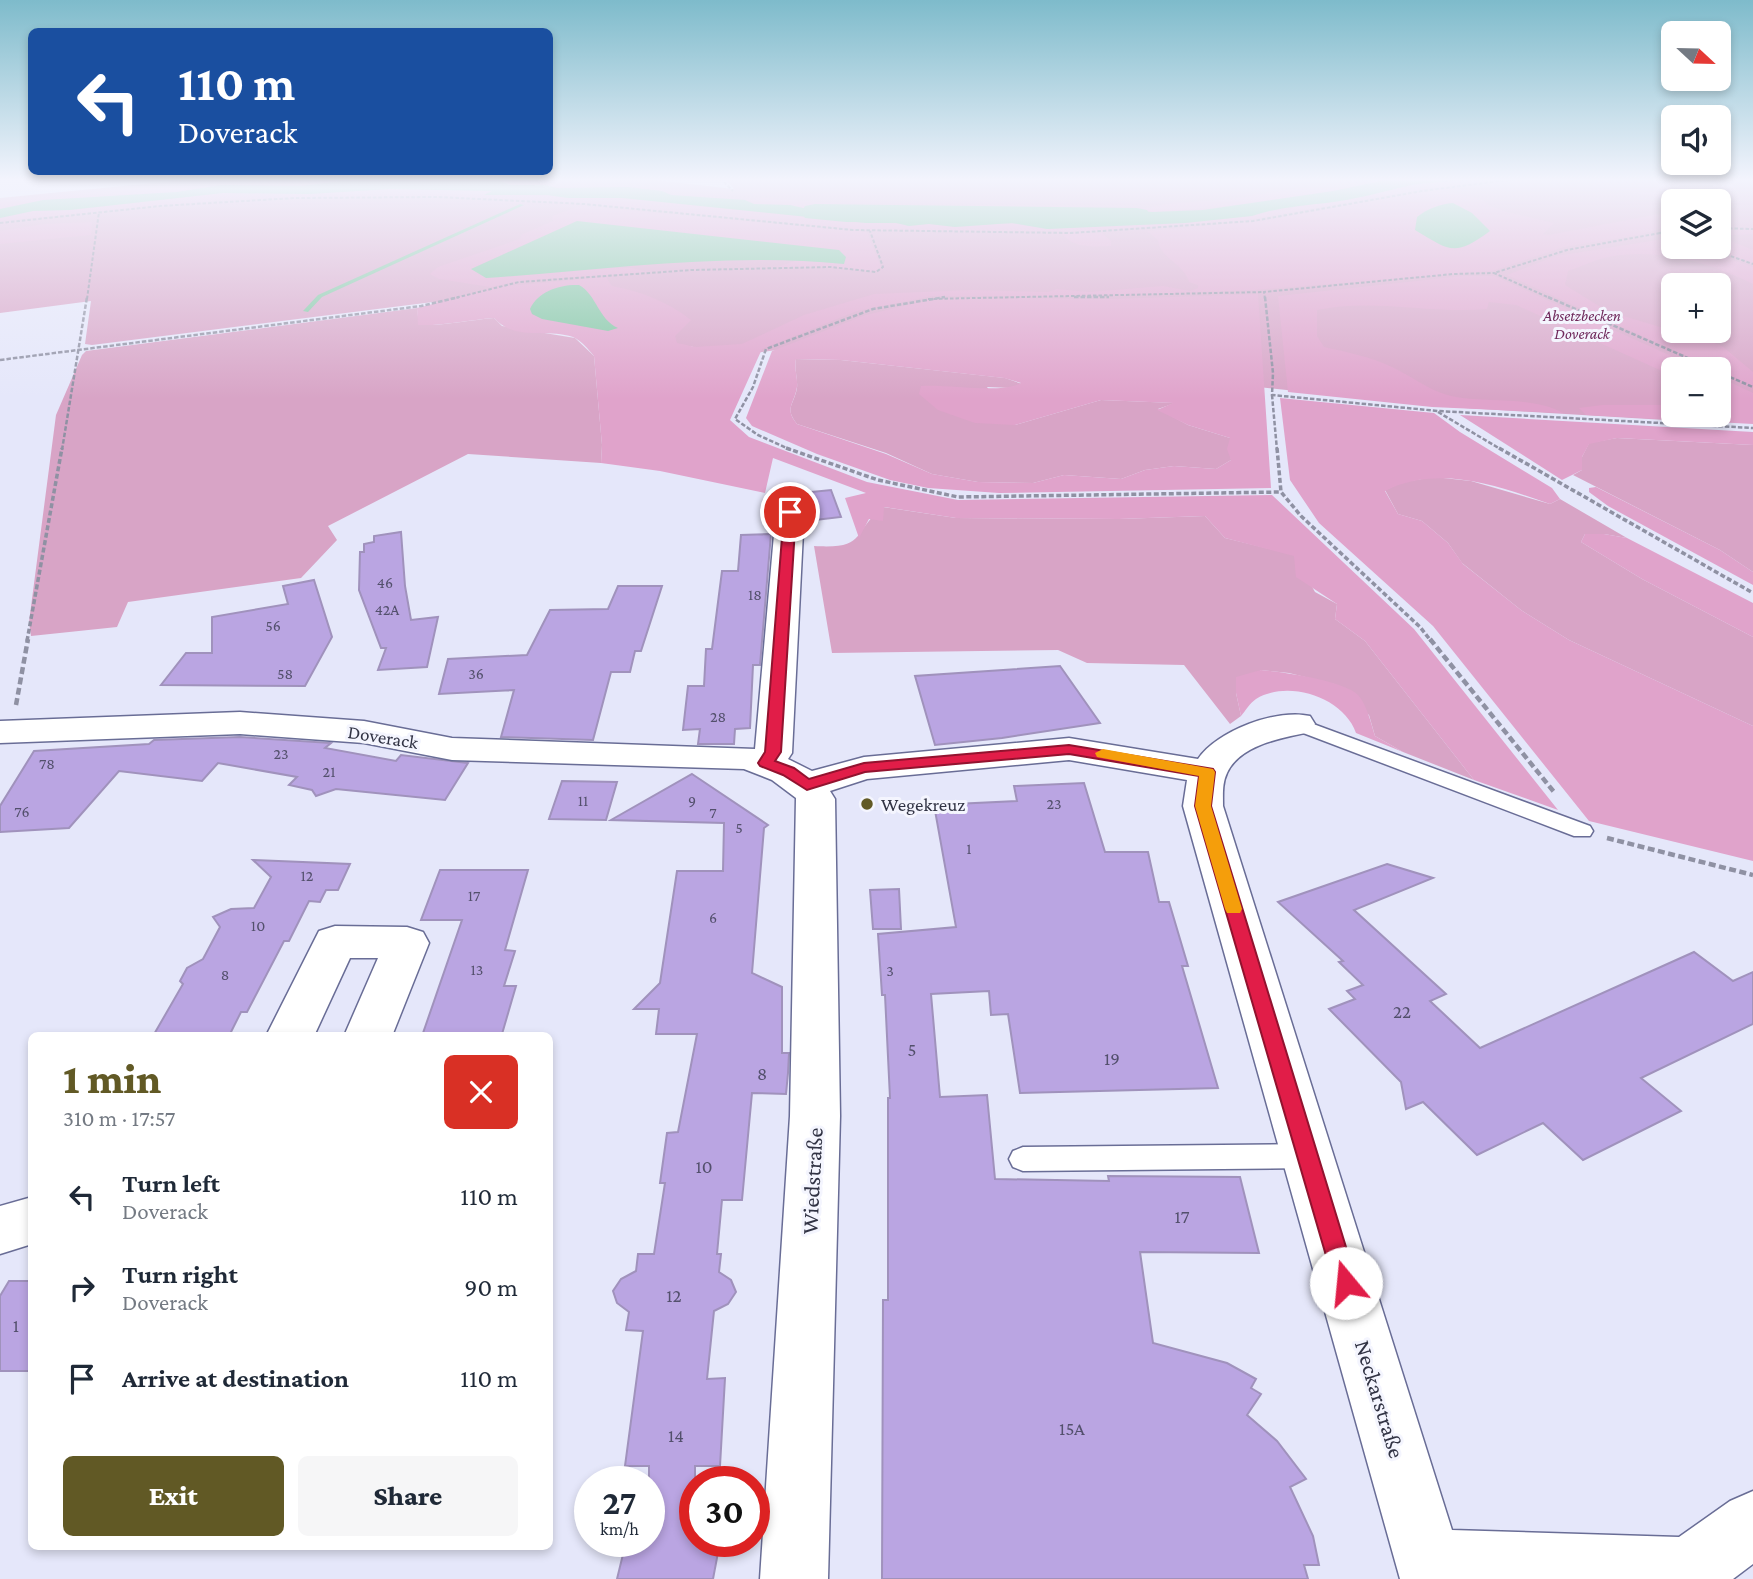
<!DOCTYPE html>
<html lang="en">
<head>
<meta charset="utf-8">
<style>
  body { margin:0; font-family:"Crimson Pro",serif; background:#f6f6f7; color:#1f2937; height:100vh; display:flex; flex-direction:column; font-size:26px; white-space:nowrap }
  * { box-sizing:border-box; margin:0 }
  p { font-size:23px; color:#747a83 }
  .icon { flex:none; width:38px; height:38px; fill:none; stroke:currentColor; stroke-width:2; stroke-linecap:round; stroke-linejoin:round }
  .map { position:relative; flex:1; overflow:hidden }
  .drawer { position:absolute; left:28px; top:1032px; width:525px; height:518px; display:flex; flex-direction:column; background:#fff; border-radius:10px; box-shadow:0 4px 10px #0003 }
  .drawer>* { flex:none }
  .banner { position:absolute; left:28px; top:28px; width:525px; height:147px; border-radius:10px; box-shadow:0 4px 10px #0003; background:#1a4fa0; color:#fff; overflow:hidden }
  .needle { width:46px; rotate:112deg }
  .fabs { position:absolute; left:1661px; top:21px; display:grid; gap:14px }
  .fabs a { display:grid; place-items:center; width:70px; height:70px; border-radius:10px; background:#fff; box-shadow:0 4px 10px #0003; font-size:35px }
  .speed { position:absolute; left:574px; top:1466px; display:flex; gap:14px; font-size:35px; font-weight:700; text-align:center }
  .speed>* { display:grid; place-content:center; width:91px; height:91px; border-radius:50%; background:#fff; box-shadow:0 4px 10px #0003; line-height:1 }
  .speed small { font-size:18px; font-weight:400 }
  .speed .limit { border:10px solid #d22; background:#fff; color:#111 }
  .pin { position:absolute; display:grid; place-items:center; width:60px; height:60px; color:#fff; margin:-30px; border:4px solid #fff; border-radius:50%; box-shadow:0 2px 7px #0007 }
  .me { position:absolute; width:77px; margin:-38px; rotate:343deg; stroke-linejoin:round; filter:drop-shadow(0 0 5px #0008) }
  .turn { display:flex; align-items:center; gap:24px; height:147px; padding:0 35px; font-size:32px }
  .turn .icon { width:91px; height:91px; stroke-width:2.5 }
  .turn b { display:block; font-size:49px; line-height:60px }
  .round { display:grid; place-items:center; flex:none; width:74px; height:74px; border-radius:10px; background:#f6f6f7 }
  .summary { display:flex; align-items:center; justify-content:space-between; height:119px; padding:0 35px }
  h1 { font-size:42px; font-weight:800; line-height:52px; color:#615925 }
  .cta { display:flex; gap:14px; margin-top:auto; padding:14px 35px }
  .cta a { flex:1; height:80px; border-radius:10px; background:#615925; color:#fff; font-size:28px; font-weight:800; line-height:80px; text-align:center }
  .cta a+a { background:#f6f6f7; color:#1f2937 }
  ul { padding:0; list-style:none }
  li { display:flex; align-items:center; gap:21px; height:91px; padding:0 35px }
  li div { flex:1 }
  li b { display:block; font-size:26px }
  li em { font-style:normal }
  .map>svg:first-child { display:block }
  .green { fill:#d8a4c6; fill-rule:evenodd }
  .forest { fill:#e0a3cb; fill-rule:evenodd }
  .water { fill:#7fc5a0 }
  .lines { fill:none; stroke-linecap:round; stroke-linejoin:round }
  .stream { fill:#7fc5a0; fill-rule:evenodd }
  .river { fill:#7fc5a0; fill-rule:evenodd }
  .building { fill:#baa5e2; stroke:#a092bc; stroke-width:2 }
  .service-casing { stroke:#696d96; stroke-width:3 }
  .minor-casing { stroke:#696d96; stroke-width:3 }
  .path-far3 { stroke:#8f91a3; stroke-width:2; stroke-dasharray:3.5 2; stroke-linecap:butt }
  .path-far2 { stroke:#8f91a3; stroke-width:2.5; stroke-dasharray:4.5 2; stroke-linecap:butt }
  .path-far1 { stroke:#8f91a3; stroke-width:3.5; stroke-dasharray:5 2.5; stroke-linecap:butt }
  .path { stroke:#8f91a3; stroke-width:4.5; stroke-dasharray:7 3.5; stroke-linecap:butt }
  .service { fill:#fff; fill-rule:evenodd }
  .minor { fill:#fff; fill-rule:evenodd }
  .route { fill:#e11d48; stroke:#92132f; stroke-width:2 }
  .slow { fill:#f59e0b }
  .poi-dot { fill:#615925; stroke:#f4f5fe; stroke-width:2.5 }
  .labels { text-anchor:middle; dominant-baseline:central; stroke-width:6; stroke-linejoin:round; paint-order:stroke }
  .far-park-label { font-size:16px; font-style:italic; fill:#6f285b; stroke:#f4f5fe }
  .number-label { font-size:16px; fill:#53506c }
  .street-label { font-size:19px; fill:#313344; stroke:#f4f5fe }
  .poi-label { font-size:19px; fill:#313344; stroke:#f4f5fe; text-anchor:start }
  .near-number-label { font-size:19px; fill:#53506c }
  .near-street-label { font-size:23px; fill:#313344; stroke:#f4f5fe }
</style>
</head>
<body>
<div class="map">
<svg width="1753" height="1579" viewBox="0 0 1753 1579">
  <rect width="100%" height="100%" fill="#e5e7fa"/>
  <g class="green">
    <path d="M205,178H637L734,189L724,178H1753V421L1665,420L1448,407L1249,386L777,350L740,355L433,302L92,345L85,344L91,301L0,313V198ZM1673,201H1718V247H1673ZM1673,285H1718V331H1673ZM1673,369H1718V415H1673Z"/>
    <path d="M417,308L419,325C444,326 469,320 494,318L502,326L575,338L594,356L602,445L601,463L468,454L328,526L337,540L301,578L128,602L117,627L31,636L29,622L56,415L82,355L86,351Z"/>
    <path d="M796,359L841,360L1005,378L1022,384L1011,388L987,387L1015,425L1101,400L1175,403L1158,409L1188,425L1230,438L1231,460L1216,469L1174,466L1145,470L1121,479L1064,475L1033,483L978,482L932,474L886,453L797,424C784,408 794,405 797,388C798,379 794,369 796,359Z"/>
    <polygon points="1617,438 1753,445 1753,572 1720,550 1573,475 1582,470 1582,457 1589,443"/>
    <polygon points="1434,477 1471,481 1550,504 1560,499 1627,538 1604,534 1585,534 1581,542 1642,579 1753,637 1753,726 1569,640 1521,610 1462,563 1448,543 1422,521 1398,514 1385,490 1403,482"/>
    <path d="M883,507L956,518L1119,519L1205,516L1225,538L1294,555L1315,592L1337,604L1335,619L1365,641L1474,780L1403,752L1375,736L1369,715L1334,684L1289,673L1261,670L1236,693L1241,716L1230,724L1184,665L1087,663L1058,650L832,653L814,546C868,549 850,534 883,507Z"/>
  </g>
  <g class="forest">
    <polygon points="296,178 442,178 425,182 340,181 313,185 246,187 237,185 248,182"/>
    <path d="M1360,178H1395C1325,195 1251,205 1178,210C1166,211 1153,214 1141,209L1167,204L1233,199Z"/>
    <polygon points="1466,178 1509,178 1411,191 1240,221 1090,231 867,230 578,203 420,196 231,199 0,221 0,218 33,211 70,210 223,193 309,194 402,189 493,191 486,194 622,198 866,223 929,224 955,227 1012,223 1047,229 1185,223 1252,216 1262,211 1290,210 1298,205 1329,203 1413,185"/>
    <path d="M1595,178H1646L1669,183L1671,178H1706L1703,201H1673V225L1638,235L1564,247L1492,271L1254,290L1101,296H933L857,311L762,349L730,420L749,437L867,482L958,500L1272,495L1414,629L1558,810L1474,780L1365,641L1335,619L1337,604L1296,577L1294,556L1225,538L1205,516L1119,519L956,518L884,507L883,521L869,519L859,538L845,498L866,493L773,458L765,493L660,471L601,463L602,445L594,356C588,349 582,341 573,337C546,328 516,342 494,318C468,320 444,326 418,325L417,308L498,287L606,277L612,286C641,291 668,302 691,320L675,336L677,343L695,347L742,344L804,315L874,294L972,290L1048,292L1057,289L1089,292L1163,286L1190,291L1198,288V285L1189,282C1184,263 1160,259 1158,240L1147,231L1261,221L1439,189L1483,200L1489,206L1507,212L1554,223L1543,234L1549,235L1664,213L1663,198L1603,187L1595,183Z"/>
    <path d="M508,179L622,184L628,187C602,193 569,189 544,185C530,182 514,190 500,181Z"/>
    <polygon points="173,185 194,186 177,192 43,200 0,209 0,201 11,199"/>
    <polygon points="764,198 897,208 1124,210 1105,214 1018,217 919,217 878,212 812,210 790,205 754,204 745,200"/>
    <polygon points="580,206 867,232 881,267 874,272 832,267 777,267 798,260 844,264 577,221 471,269 632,268 647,272 519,281 490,287 439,279 430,274 438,267 520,239 521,235 553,221 552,216"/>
    <polygon points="92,222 91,235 0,244 0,231 44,224"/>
    <polygon points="1719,230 1753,230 1753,234 1719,236 1753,250 1753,263 1705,247 1718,247"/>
    <path d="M1102,233L1111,241V246C1094,247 1073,248 1062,234Z"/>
    <path d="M1670,238L1673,240V247H1694L1753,267V284C1709,262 1653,246 1604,258C1592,261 1580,267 1568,271L1565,285L1607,311L1673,331L1687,332L1722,346L1753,372V386L1507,275L1556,256Z"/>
    <path d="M1462,276H1494L1700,369H1673V376L1516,305L1489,302L1487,309C1430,314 1373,298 1317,310V336L1324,347C1347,352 1371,357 1392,367C1413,377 1432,393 1456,397C1490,403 1533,396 1563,413L1432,407L1288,392L1278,296Z"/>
    <path d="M1258,294L1271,488L999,493L928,488L890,480L817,454L752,426L746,418L772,351L866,315L924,301L959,298L1113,299ZM796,359L841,360L1004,378L1021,383C1001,394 948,384 921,386L919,394L938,410L975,423L1015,425L1101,400L1173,403L1157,410L1188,425L1230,438L1227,449L1231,460L1216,469L1174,466L1145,470L1121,479L1064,475L1033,483L978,482L932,474L886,454L797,424C784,408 794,405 797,387C798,378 794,370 796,359Z"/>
    <polygon points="1719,377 1753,393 1753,424 1586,415 1579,408 1603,405 1673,405 1673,415 1718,415"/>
    <path d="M1280,398L1434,413L1460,432L1552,488L1560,499L1550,504C1498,486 1438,464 1385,491L1398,514L1422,521L1448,543L1463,564L1521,610L1569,640L1753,726V861L1589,821L1433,626L1319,523L1290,480Z"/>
    <polygon points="1460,415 1753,432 1753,445 1617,438 1589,444 1582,457 1582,470 1562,480"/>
    <polygon points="1596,487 1720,550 1753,572 1753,585 1608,506 1589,492 1589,488"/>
    <polygon points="1585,534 1604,534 1627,538 1753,603 1753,637 1642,579 1581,542"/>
    <path d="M1261,670C1282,672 1343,680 1358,695C1367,705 1371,723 1375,736L1403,752L1356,733C1344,698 1289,679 1256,699C1250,703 1246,710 1241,716L1236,693V677Z"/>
  </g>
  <g class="water">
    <path d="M1396,178H1466C1449,183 1430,182 1412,185C1384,191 1355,200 1326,203C1301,206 1275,208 1252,216L1185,223L1047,229L1012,223L955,227L929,224L909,226L896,223H866L622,198H568L547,195H484L492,191L390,189L309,194L223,193L70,210L33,211L0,218V209L43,200L177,192L222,185L302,186L340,181H500L511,185H545L557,188L628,187L662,191L671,195L745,200L754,204L790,205L812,210L878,212L907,216L1018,217L1105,214L1124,210L1152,212L1203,210L1333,191Z"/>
    <path d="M1453,203L1472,213L1490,231C1454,258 1449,250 1415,230L1417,217C1427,209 1440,204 1453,203Z"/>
    <path d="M577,221L839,250L846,257L844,264C726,252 604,270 486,278L471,269Z"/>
    <path d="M579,285C597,295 598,319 618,328L608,331L542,319L532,314L530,309C538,291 561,284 579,285Z"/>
  </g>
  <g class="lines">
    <polygon class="stream" points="520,204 524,205 322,297 308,312 303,311 318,295"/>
    <polygon class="river" points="815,204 1137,208 1147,210 1151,216 1147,222 1137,224 846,222 805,218 801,212 805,206"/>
  </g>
  <g class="building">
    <polygon points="831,490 841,517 806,521 807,512 802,505 793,501 792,494"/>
    <polygon points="401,532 405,586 411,620 438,617 427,667 378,670 386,648 381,648 359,590 360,552 364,552 364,544 374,542 374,536"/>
    <polygon points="771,534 760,665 753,665 750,728 735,729 734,744 698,744 700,729 683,730 688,686 704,686 706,649 712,649 722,571 738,571 741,535"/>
    <polygon points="314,580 332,637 305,686 161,685 186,653 212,653 212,617 288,604 283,586"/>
    <polygon points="618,586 662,586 641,651 635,651 630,672 611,672 593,740 501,737 514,690 439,694 448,659 527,655 550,610 608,609"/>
    <polygon points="1060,666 1100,723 1002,738 935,745 915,676"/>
    <polygon points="240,737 331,743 325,748 396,761 401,755 468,763 445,800 336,789 316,796 312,790 289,785 297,777 218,763 202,781 119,771 69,828 0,832 0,806 34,751 149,744 154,740"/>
    <polygon points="692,774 768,825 764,828 752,973 782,987 782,1053 789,1053 788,1073 786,1094 752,1093 742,1200 722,1200 717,1254 721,1254 719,1272 731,1280 736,1292 728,1304 714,1311 707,1379 725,1378 720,1466 695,1466 695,1542 720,1542 713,1579 617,1579 626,1542 649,1542 649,1466 625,1466 643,1331 626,1330 629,1312 617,1303 613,1291 621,1279 636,1271 638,1254 654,1254 665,1183 660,1183 667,1133 678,1132 697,1034 656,1034 659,1009 634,1009 660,983 677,871 723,871 724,823 611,820"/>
    <polygon points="562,781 617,782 606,820 549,819"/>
    <polygon points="1084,783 1105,852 1148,852 1159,902 1169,902 1188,966 1182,966 1218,1088 1020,1093 1008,1014 991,1015 989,991 931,994 940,1097 987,1095 995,1179 1109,1181 1108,1176 1240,1177 1259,1253 1140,1252 1153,1343 1227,1363 1256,1379 1251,1388 1261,1394 1247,1415 1277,1441 1306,1479 1290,1487 1313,1536 1319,1565 1304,1565 1308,1579 882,1579 883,1300 888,1300 888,1098 890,1098 885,995 882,995 878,934 956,927 934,805 1017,801 1014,786"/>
    <polygon points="253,860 350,864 338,890 326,890 320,902 309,901 289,941 284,941 247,1012 241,1012 229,1036 153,1036 183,984 180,981 187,968 203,959 220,927 213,917 231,909 254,908 271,877"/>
    <polygon points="1387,864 1433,878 1354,910 1446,994 1430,1001 1480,1048 1694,952 1733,981 1753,972 1753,1024 1641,1078 1681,1111 1583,1160 1543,1123 1477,1155 1423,1102 1406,1109 1401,1082 1329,1009 1355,999 1347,991 1363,985 1339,962 1343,961 1278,902"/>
    <polygon points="440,870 528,870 505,950 515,951 504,986 516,986 502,1034 422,1036 462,920 421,920"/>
    <polygon points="899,889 901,929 873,929 870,890"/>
    <polygon points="9,1281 32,1281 32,1371 0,1371 0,1296"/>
  </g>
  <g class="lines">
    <defs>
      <g id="service">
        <polygon points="1297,718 1590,826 1593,831 1590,836 1574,836 1290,728 1287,724 1290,720"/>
        <polygon points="1308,1144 1318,1148 1322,1156 1318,1164 1308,1168 1023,1171 1013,1167 1009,1159 1013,1151 1023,1147"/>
      </g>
      <g id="minor">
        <path d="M790,503L800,506L804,512L792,753L788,759L812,771L864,757L1069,738L1198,759C1217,731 1277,708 1310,716L1315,724L1310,732C1283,738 1240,744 1227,773C1222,783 1223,795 1223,806L1452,1530L1679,1537L1730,1501L1753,1491V1564L1733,1579H1400L1183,806L1187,780L1069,760L867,779L830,791L835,799L840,1116L828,1579H760L790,1116L796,798L772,780L744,769L452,760L364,743L240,734L0,743V721L240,712L364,721L452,738L755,749L776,512L780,506Z"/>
        <polygon points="335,926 407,927 423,932 429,943 392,1036 344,1036 378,958 350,958 314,1036 266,1036 319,931"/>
        <polygon points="32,1197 32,1244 0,1254 0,1206"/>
      </g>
    </defs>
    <use href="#service" class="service-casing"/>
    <use href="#minor" class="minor-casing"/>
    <g class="path-far3">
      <polyline points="720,178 733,191"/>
      <polyline points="0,223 160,206 295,198 437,197 584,204 853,230 1071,233 1253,221 1422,191 1523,178"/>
      <polyline points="1718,228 1753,229"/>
      <polyline points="1673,229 1660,233 1673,236"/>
      <polyline points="1705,247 1753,264"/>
      <polyline points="87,299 99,212"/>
      <polyline points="451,299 519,282 692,270 831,267 876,272 883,267 870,231"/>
      <polyline points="928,299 1264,292"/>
      <polyline points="1265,299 1264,292 1453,274 1494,273"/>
      <polyline points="1552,299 1494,273 1567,250 1660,233"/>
    </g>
    <g class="path-far2">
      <polyline points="1074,297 1109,297"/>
      <polyline points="1265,297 1273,373 1272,395 1438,411 1753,428"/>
      <polyline points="1548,297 1713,369"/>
      <polyline points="0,360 421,306 459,297"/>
      <polyline points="1718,372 1753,387"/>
      <polyline points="1272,395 1277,450"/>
      <polyline points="1438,412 1502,450"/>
      <polyline points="62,450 87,297"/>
      <polyline points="791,450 758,435 735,419 753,387 766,349 873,309 945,297"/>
    </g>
    <g class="path-far1">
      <polyline points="786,448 878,480 958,497 1281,492"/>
      <polyline points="1277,448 1281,492 1301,516 1420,627 1431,641"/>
      <polyline points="1499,448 1753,593"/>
      <polyline points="27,641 62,448"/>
    </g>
    <g class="path">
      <polyline points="1430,639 1554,792"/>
      <polyline points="16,705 28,639"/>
      <polyline points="1607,838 1753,875"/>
    </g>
    <use href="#service" class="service"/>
    <use href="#minor" class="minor"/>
  </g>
  <linearGradient id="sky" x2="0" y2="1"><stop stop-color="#7ebbcb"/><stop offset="0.45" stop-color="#f3f4fd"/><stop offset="1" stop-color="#f3f4fd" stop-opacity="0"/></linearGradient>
  <rect width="1753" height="399" fill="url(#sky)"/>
  <polygon class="route" points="790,509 796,512 781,752 775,761 794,768 809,779 864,763 1069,745 1213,769 1215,772 1211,806 1357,1283 1354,1290 1346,1293 1337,1290 1334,1283 1195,806 1199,776 1069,754 865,772 807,790 783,775 760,766 758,763 765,752 784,512"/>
  <polygon class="slow" points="1103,749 1213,769 1215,772 1211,806 1242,909 1240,913 1227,913 1225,909 1195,806 1199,776 1097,757 1095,753"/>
  <circle class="poi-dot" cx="867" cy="804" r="7"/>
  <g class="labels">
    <g class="far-park-label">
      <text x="1582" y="315">Absetzbecken<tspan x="1582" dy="18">Doverack</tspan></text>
    </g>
    <g class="number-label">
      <text x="385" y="582">46</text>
      <text x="755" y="594">18</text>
      <text x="387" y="609">42A</text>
      <text x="273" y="625">56</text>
      <text x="285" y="673">58</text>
      <text x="476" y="673">36</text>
      <text x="718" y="716">28</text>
      <text x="281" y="753">23</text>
      <text x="47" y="763">78</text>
      <text x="329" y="771">21</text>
      <text x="583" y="800">11</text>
      <text x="692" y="800">9</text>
      <text x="1054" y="803">23</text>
      <text x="22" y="811">76</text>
      <text x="713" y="812">7</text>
      <text x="739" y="827">5</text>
      <text x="969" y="848">1</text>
      <text x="307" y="875">12</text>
      <text x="474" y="895">17</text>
      <text x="713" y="917">6</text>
      <text x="258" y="925">10</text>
      <text x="477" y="969">13</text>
      <text x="890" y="970">3</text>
      <text x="225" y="974">8</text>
    </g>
    <g class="street-label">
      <text transform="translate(383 737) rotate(9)">Doverack</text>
    </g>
    <g class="poi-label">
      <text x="881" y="804">Wegekreuz</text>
    </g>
    <g class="near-number-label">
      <text x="1402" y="1011">22</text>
      <text x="912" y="1049">5</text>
      <text x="1112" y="1058">19</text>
      <text x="762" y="1073">8</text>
      <text x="704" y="1166">10</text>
      <text x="1182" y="1216">17</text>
      <text x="674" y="1295">12</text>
      <text x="16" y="1325">1</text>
      <text x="1072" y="1428">15A</text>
      <text x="676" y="1435">14</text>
    </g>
    <g class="near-street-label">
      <text transform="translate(812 1181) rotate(-87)">Wiedstraße</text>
      <text transform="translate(1380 1399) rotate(73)">Neckarstraße</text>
    </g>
  </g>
</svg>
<div class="fabs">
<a><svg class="needle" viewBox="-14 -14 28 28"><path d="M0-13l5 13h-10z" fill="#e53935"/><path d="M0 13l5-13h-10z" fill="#747a83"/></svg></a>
<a><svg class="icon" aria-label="sound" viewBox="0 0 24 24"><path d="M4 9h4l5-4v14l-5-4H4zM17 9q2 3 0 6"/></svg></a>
<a><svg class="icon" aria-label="layers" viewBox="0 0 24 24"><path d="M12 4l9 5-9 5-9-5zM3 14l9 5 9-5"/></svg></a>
<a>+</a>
<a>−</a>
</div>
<div class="speed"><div>27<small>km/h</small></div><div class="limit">30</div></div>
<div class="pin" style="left:790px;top:512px;background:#d93025"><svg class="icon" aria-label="arrive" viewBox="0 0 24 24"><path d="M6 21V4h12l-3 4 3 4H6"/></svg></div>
<svg class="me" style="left:1346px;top:1283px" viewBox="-20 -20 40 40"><circle r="19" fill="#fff"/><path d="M0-13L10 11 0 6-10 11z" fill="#e11d48"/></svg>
<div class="banner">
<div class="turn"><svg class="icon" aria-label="left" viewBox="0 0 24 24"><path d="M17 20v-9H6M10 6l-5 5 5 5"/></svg><div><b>110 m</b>Doverack</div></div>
</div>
<section class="drawer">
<div class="summary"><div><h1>1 min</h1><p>310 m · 17:57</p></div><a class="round" style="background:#d93025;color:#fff"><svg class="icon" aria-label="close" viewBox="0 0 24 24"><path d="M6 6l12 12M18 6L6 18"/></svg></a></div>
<ul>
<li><svg class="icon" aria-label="left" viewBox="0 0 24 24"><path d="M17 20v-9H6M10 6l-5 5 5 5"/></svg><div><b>Turn left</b><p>Doverack</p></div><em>110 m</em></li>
<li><svg class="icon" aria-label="right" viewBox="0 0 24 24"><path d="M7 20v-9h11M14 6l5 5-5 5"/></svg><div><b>Turn right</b><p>Doverack</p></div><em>90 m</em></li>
<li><svg class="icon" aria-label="arrive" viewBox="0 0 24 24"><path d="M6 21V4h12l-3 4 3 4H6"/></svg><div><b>Arrive at destination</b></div><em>110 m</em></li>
</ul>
<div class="cta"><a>Exit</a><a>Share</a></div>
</section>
</div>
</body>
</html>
